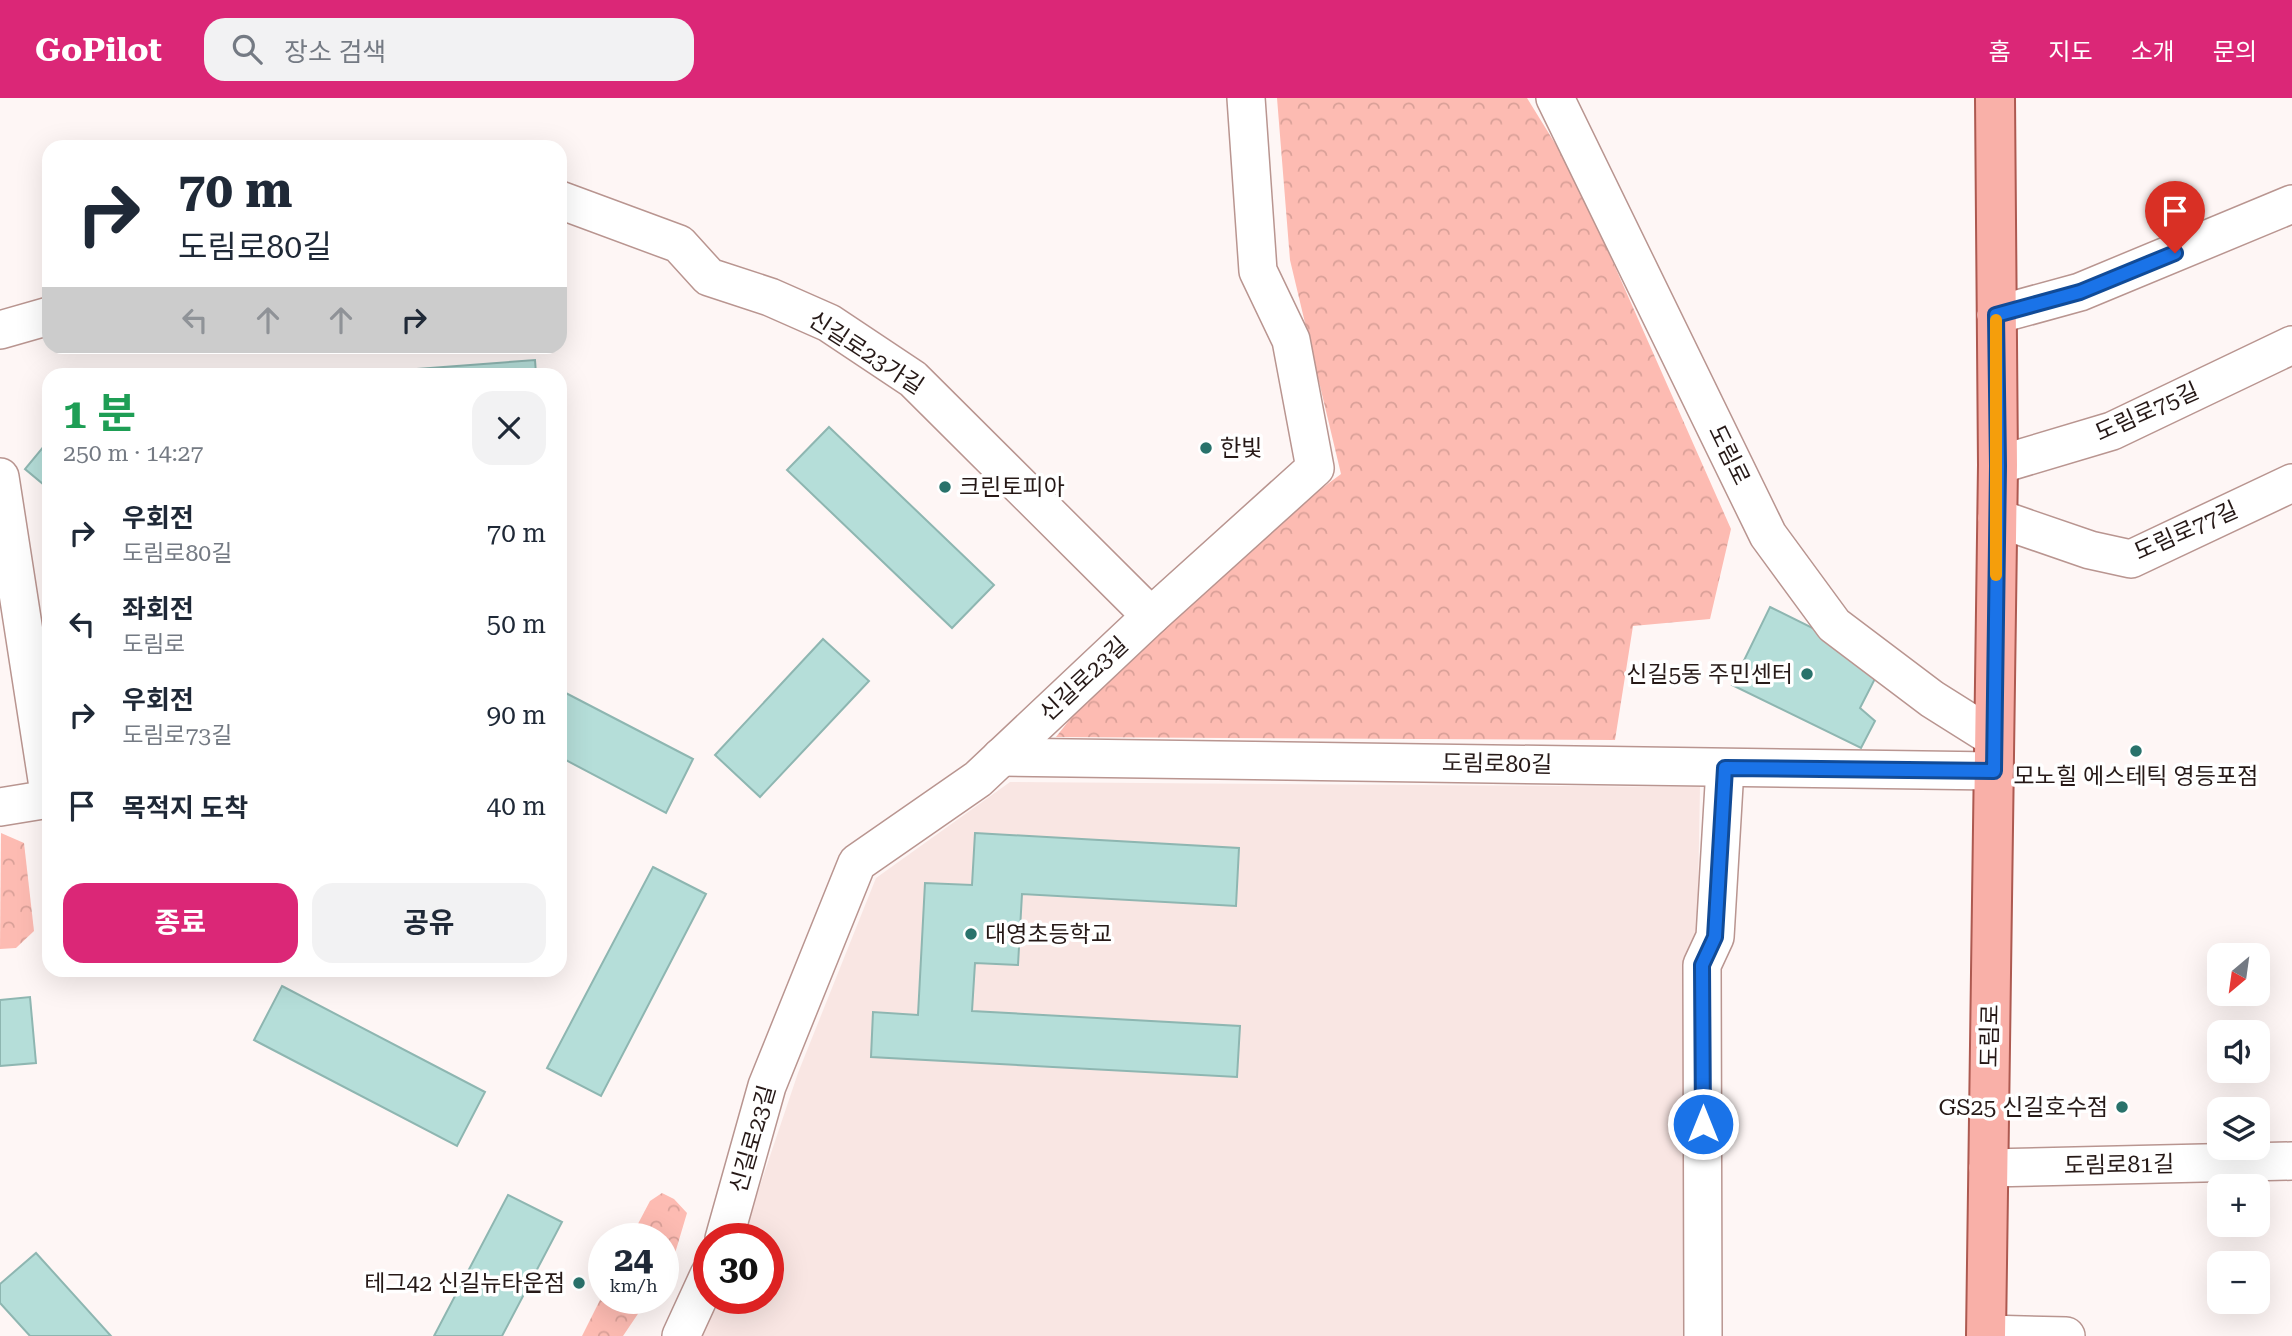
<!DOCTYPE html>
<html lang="ko">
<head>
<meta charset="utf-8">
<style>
  body { margin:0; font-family:"Roboto Serif","Noto Sans KR",serif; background:#f2f2f3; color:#1f2937; height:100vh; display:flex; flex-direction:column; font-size:26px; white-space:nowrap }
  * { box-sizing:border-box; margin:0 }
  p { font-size:23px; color:#747a83 }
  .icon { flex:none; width:38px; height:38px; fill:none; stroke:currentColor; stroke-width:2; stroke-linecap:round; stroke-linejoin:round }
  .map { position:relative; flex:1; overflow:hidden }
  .panel { position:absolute; left:42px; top:270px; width:525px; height:609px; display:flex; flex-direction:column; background:#fff; border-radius:21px; box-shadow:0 7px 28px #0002 }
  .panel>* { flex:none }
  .guide { position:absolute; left:42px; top:42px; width:525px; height:214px; border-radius:21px; box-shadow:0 7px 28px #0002; background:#fff; color:#1f2937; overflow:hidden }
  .needle { width:46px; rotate:209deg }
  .buttons { position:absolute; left:2207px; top:845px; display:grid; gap:14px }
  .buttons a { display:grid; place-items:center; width:63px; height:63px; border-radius:14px; background:#fff; box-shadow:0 7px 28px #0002; font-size:35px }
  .speed { position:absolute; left:588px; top:1125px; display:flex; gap:14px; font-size:35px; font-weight:700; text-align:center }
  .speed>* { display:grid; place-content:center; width:91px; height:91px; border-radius:50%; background:#fff; box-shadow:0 7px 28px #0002; line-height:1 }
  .speed small { font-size:18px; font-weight:400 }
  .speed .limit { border:10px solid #d22; background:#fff; color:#111 }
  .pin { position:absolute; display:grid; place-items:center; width:60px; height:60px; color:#fff; margin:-72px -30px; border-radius:50% 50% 50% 0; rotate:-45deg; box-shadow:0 0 7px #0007 }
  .pin .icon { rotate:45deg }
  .me { position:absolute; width:77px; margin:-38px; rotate:0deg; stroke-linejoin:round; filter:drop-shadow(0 0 5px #0008) }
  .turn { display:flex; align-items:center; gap:24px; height:147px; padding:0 21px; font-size:32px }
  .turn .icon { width:91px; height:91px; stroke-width:2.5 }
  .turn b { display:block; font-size:49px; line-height:60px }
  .lanes { display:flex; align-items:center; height:66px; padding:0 21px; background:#0003; justify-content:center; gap:35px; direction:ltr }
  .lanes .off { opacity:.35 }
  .round { display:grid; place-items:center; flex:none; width:74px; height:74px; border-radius:21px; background:#f2f2f3 }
  .headline { display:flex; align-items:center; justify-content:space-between; height:119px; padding:0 21px }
  h1 { font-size:42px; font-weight:700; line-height:52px; color:#1e9e55 }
  .action { display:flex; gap:14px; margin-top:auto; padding:14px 21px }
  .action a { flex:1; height:80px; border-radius:21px; background:#db2777; color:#fff; font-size:28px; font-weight:700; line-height:80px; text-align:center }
  .action a+a { background:#f2f2f3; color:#1f2937 }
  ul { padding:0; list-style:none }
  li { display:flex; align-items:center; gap:21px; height:91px; padding:0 21px }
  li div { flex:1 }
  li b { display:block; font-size:26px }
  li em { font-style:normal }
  header { display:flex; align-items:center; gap:42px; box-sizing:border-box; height:98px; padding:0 35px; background:#db2777; color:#fff }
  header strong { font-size:33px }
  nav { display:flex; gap:38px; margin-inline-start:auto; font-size:24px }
  .search { width:490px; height:63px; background:#f2f2f3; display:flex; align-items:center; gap:18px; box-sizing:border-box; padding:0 24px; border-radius:21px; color:#747a83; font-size:26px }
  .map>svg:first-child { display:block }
  .built { fill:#f9e6e3 }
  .forest { fill:url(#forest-crowns) }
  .building { fill:#b5ded9; stroke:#8eb6b1; stroke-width:2 }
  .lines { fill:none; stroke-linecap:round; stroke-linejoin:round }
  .minor-casing { stroke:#b99590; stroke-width:40 }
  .major-casing { stroke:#ad5950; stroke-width:42 }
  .minor { stroke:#fff; stroke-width:37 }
  .major { stroke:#f9b0a8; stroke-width:38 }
  .route-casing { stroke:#114b97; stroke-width:18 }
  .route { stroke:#1a73e8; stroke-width:12 }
  .slow { stroke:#f59e0b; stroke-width:12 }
  .poi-dot { fill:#29726b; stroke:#fff; stroke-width:2.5 }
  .labels { text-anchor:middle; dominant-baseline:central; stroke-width:7; stroke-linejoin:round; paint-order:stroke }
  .street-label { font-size:23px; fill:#261917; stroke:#fff }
  .poi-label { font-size:23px; fill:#261917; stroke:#fff; text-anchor:start }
</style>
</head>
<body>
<header>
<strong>GoPilot</strong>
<div class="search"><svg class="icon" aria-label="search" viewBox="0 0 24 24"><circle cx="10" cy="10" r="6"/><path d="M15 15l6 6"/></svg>장소 검색</div>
<nav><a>홈</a><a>지도</a><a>소개</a><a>문의</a></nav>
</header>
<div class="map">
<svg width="2292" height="1238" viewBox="0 0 2292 1238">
  <defs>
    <pattern id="forest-crowns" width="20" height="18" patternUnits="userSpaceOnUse" patternTransform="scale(1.75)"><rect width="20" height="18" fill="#fdbbb2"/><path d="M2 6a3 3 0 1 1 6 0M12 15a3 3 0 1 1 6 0" fill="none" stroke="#d9a098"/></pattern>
  </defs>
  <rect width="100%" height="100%" fill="#fef6f5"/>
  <polygon class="built" points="1010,684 1700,689 1690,1238 697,1238 714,1201 768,1200 768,1141 742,1141 798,975 876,780"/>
  <g class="forest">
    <polygon points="1277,0 1527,0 1574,76 1731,431 1710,521 1633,528 1615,642 1056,639 1151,518 1341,376 1290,162"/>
    <polygon points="1,735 24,745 34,833 16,850 0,851"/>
    <polygon points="662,1095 674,1101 687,1115 673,1162 663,1177 663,1141 630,1141 650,1103"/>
    <polygon points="604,1194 604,1200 648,1201 623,1238 582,1238"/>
  </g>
  <g class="building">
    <polygon points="535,262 536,276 391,276 391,273"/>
    <polygon points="829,329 994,487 952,530 787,372"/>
    <polygon points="49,342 49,391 25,371"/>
    <polygon points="1770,509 1883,565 1860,610 1875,623 1861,650 1732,587"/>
    <polygon points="823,541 869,583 760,699 715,657"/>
    <polygon points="560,592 693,661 666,715 560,659"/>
    <polygon points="975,735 1239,750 1236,808 1022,796 1018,867 975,865 972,913 1240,928 1237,979 871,959 873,914 918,917 925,785 972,787"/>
    <polygon points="49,755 49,803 45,756"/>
    <polygon points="653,769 706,796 601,998 547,970"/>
    <polygon points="282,888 485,994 457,1048 254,942"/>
    <polygon points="30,899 36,965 0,968 0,902"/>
    <polygon points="508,1097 562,1124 502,1238 434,1238"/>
    <polygon points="36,1155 111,1238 30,1238 0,1205 0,1186"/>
  </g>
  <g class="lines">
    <defs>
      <g id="minor">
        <polyline points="1555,0 1768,437 1834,527 1932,601 1994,640"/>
        <polyline points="560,102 679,146 709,179 770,199 829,225 913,281 1151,518"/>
        <polyline points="1996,217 2080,194 2292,106"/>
        <polyline points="0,232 49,218"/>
        <polyline points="1998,367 2112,333 2292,247"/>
        <polyline points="0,379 49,695"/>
        <polyline points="1997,420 2090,452 2131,461 2292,385"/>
        <polyline points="1001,659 1994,673"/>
        <polyline points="0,709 49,701"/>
        <polyline points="1988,1070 2292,1063"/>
        <polyline points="724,1141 767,988 857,765 978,681 1151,518 1315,370 1291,242 1258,173 1246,0"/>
        <polyline points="1986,1236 2066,1238"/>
        <polyline points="681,1238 709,1177"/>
        <polyline points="1703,1238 1702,867 1715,839 1725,670"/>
      </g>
      <polyline id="major" points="1986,1238 1998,367 1995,0"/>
    </defs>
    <use href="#minor" class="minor-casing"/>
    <use href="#major" class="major-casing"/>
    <use href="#minor" class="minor"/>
    <use href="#major" class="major"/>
  </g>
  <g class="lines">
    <defs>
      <polyline id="route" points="1703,1026 1702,867 1715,839 1725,670 1994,673 1998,368 1996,217 2080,194 2175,155"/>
    </defs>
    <use href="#route" class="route-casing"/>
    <use href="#route" class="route"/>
    <polyline class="slow" points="1996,222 1996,477"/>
  </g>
  <g class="poi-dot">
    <circle cx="1206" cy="350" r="7"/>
    <circle cx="945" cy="389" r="7"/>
    <circle cx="1807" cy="576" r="7"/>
    <circle cx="2136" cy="653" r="7"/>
    <circle cx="971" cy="836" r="7"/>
    <circle cx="2122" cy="1009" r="7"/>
    <circle cx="579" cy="1185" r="7"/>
  </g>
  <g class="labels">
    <g class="street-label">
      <text transform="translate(866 255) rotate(33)">신길로23가길</text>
      <text transform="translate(2147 314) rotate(-24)">도림로75길</text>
      <text transform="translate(1729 357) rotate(64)">도림로</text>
      <text transform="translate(2186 433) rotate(-24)">도림로77길</text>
      <text transform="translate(1084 581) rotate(-43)">신길로23길</text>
      <text transform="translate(1497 666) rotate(1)">도림로80길</text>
      <text transform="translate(1990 938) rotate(-89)">도림로</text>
      <text transform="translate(753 1041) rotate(-74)">신길로23길</text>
      <text transform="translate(2119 1067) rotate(-1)">도림로81길</text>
    </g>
    <g class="poi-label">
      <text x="1220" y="350">한빛</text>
      <text x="959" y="389">크린토피아</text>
      <text x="1793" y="576" text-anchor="end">신길5동 주민센터</text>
      <text x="2136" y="678" text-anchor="middle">모노힐 에스테틱 영등포점</text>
      <text x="985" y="836">대영초등학교</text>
      <text x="2108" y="1009" text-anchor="end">GS25 신길호수점</text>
      <text x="565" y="1185" text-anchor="end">테그42 신길뉴타운점</text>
    </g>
  </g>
</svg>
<div class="buttons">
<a><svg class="needle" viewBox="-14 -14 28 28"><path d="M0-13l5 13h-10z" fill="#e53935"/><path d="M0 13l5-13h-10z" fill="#747a83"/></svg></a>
<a><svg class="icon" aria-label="sound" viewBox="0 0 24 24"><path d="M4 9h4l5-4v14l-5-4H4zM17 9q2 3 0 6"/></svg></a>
<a><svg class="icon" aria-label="layers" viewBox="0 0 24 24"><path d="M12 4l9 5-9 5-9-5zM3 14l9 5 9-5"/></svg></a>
<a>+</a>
<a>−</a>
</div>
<div class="speed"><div>24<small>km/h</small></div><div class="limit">30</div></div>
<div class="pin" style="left:2175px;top:155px;background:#d93025"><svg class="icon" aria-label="arrive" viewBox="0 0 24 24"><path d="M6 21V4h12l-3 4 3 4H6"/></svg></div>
<svg class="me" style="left:1703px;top:1026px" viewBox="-20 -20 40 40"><circle r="17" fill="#1a73e8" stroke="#fff" stroke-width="3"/><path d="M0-11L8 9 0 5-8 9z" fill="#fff"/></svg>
<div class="guide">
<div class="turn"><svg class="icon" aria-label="right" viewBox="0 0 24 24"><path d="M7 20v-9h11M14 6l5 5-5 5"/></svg><div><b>70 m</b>도림로80길</div></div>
<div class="lanes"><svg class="icon off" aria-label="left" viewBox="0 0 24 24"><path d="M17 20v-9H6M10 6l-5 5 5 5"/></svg><svg class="icon off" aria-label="ahead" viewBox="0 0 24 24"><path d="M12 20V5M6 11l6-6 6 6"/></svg><svg class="icon off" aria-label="ahead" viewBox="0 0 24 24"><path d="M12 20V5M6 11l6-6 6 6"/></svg><svg class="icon" aria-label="right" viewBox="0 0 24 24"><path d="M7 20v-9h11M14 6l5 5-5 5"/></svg></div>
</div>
<section class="panel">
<div class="headline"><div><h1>1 분</h1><p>250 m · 14:27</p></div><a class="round"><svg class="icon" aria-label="close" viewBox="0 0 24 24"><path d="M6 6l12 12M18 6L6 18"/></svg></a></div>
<ul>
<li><svg class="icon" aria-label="right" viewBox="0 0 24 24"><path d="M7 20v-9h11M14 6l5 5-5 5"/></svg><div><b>우회전</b><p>도림로80길</p></div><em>70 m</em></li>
<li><svg class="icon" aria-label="left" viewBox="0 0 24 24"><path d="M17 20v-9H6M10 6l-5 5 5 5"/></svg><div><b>좌회전</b><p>도림로</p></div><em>50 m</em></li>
<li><svg class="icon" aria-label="right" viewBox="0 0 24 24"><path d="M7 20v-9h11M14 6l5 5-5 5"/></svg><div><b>우회전</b><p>도림로73길</p></div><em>90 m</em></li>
<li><svg class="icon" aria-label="arrive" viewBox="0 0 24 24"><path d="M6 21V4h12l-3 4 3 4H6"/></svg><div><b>목적지 도착</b></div><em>40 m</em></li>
</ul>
<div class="action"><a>종료</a><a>공유</a></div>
</section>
</div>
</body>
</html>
